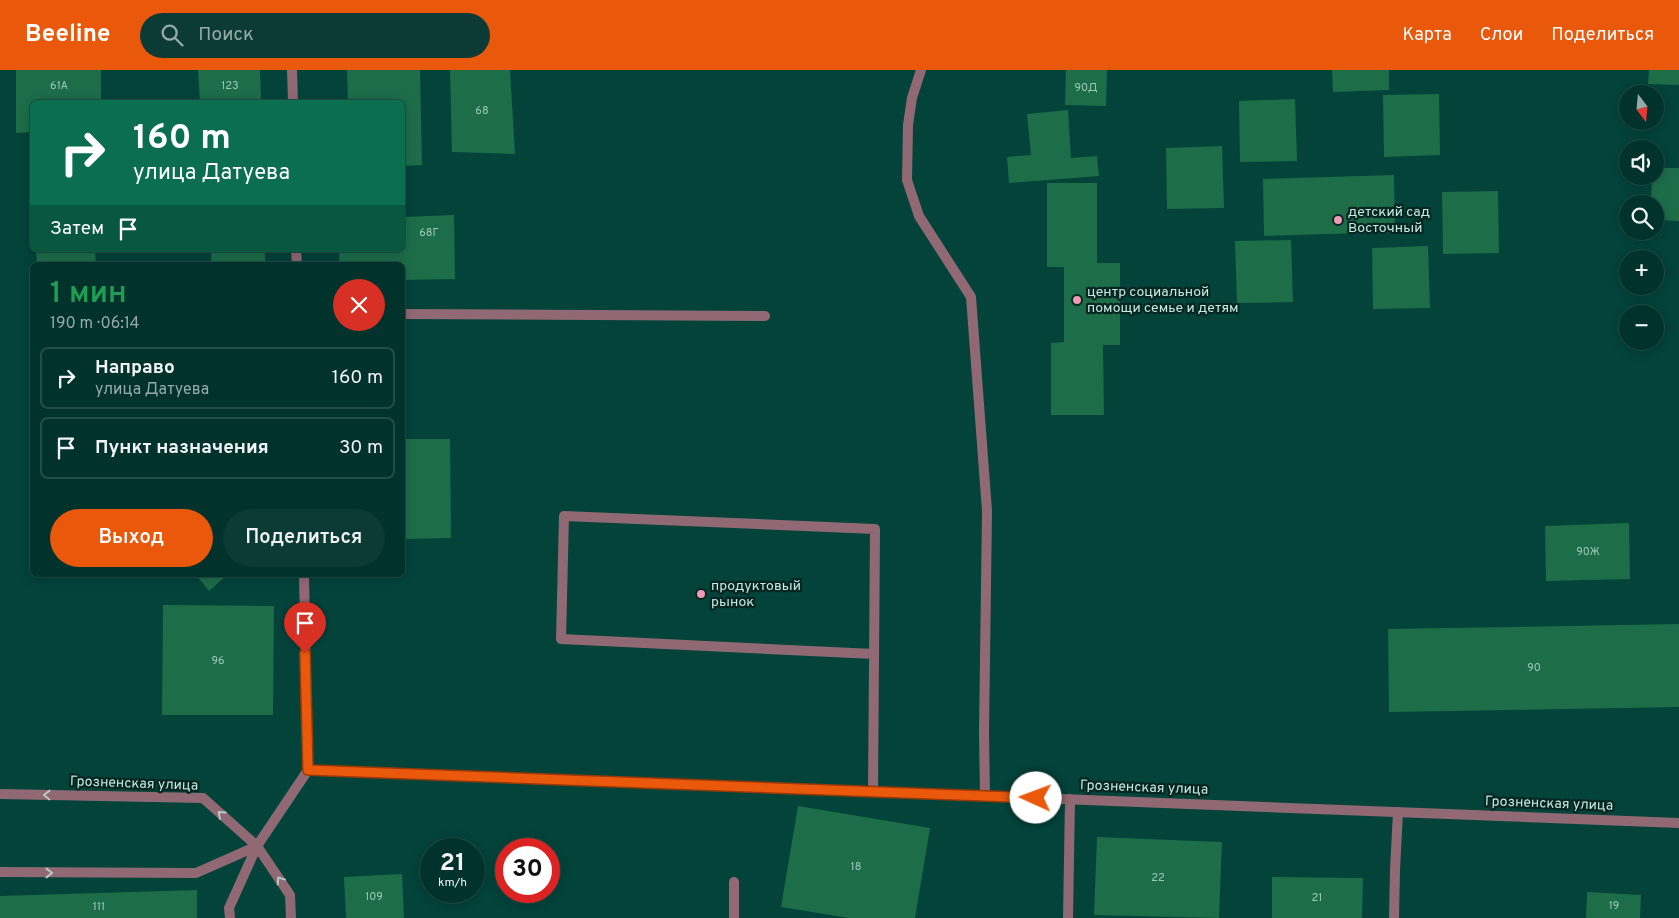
<!DOCTYPE html>
<html lang="ru">
<head>
<meta charset="utf-8">
<style>
  body { margin:0; font-family:Overpass,sans-serif; background:#0c3a34; color:#f1f3f6; height:100vh; display:flex; flex-direction:column; font-size:19px; white-space:nowrap }
  * { box-sizing:border-box; margin:0 }
  p { font-size:16px; color:#96aaa9 }
  .icon { flex:none; width:28px; height:28px; fill:none; stroke:currentColor; stroke-width:2; stroke-linecap:round; stroke-linejoin:round }
  .map { position:relative; flex:1; overflow:hidden }
  .side { position:absolute; left:30px; top:192px; width:375px; height:315px; display:flex; flex-direction:column; background:#02322c; border-radius:8px; box-shadow:0 2px 12px #0003,0 0 0 1px #234d48 }
  .side>* { flex:none }
  .guide { position:absolute; left:30px; top:30px; width:375px; height:152px; border-radius:8px; box-shadow:0 2px 12px #0003,0 0 0 1px #234d48; background:#0b6e4f; color:#fff; overflow:hidden }
  .needle { width:32px; rotate:164deg }
  .tools { position:absolute; left:1619px; top:15px; display:grid; gap:10px }
  .tools a { display:grid; place-items:center; width:45px; height:45px; border-radius:50%; background:#02322c; box-shadow:0 2px 12px #0003,0 0 0 1px #234d48; font-size:25px }
  .speed { position:absolute; left:420px; top:768px; display:flex; gap:10px; font-size:25px; font-weight:700; text-align:center }
  .speed>* { display:grid; place-content:center; width:65px; height:65px; border-radius:50%; background:#02322c; box-shadow:0 2px 12px #0003,0 0 0 1px #234d48; line-height:1 }
  .speed small { font-size:12px; font-weight:400 }
  .speed .limit { border:8px solid #d22; background:#fff; color:#111 }
  .pin { position:absolute; display:grid; place-items:center; width:42px; height:42px; color:#fff; margin:-51px -21px; border-radius:50% 50% 50% 0; rotate:-45deg; box-shadow:0 0 5px #0007 }
  .pin .icon { rotate:45deg }
  .me { position:absolute; width:55px; margin:-28px; rotate:272deg; stroke-linejoin:round; filter:drop-shadow(0 0 4px #0008) }
  .turn { display:flex; align-items:center; gap:18px; height:105px; padding:0 20px; font-size:22px }
  .turn .icon { width:65px; height:65px; stroke-width:2.5 }
  .turn b { display:block; font-size:35px; line-height:42px }
  .then { display:flex; align-items:center; height:48px; padding:0 20px; background:#0003; gap:10px; font-size:19px }
  .round { display:grid; place-items:center; flex:none; width:52px; height:52px; border-radius:26px; background:#0c3a34 }
  .summary { display:flex; align-items:center; justify-content:space-between; height:85px; padding:0 20px }
  h1 { font-size:30px; font-weight:600; line-height:38px; color:#1e9e55 }
  .action { display:flex; gap:10px; margin-top:auto; padding:10px 20px }
  .action a { flex:1; height:58px; border-radius:30px; background:#ea580c; color:#fff; font-size:20px; font-weight:600; line-height:58px; text-align:center }
  .action a+a { background:#0c3a34; color:#f1f3f6 }
  ul { padding:0; list-style:none }
  li { display:flex; align-items:center; gap:15px; height:62px; margin:0 10px 8px; padding:0 10px; border:2px solid #234d48; border-radius:8px }
  li div { flex:1 }
  li b { display:block; font-size:19px }
  li em { font-style:normal }
  header { display:flex; align-items:center; gap:30px; box-sizing:border-box; height:70px; padding:0 25px; background:#ea580c; color:#fff }
  header strong { font-size:24px }
  nav { display:flex; gap:28px; margin-inline-start:auto; font-size:18px }
  .search { width:350px; height:45px; background:#0c3a34; display:flex; align-items:center; gap:12px; box-sizing:border-box; padding:0 18px; border-radius:28px; color:#96aaa9; font-size:19px }
  .map>svg:first-child { display:block }
  .building { fill:#1d6d49 }
  .lines { fill:none; stroke-linecap:round; stroke-linejoin:round }
  .service { stroke:#916974; stroke-width:10 }
  .minor { stroke:#916974; stroke-width:10 }
  .tertiary { stroke:#916974; stroke-width:10 }
  .oneway { stroke:#b8c8c5 }
  .route-casing { stroke:#983908; stroke-width:12 }
  .route { stroke:#ea580c; stroke-width:9 }
  .poi-dot { fill:#f09ab5; stroke:#062621; stroke-width:2 }
  .labels { text-anchor:middle; dominant-baseline:central; stroke-width:4.5; stroke-linejoin:round; paint-order:stroke }
  .number-label { font-size:11px; fill:#9bc9ba }
  .poi-label { font-size:14px; fill:#c5e8e0; stroke:#062621; text-anchor:start }
  .street-label { font-size:14px; fill:#c5e8e0; stroke:#062621 }
</style>
</head>
<body>
<header>
<strong>Beeline</strong>
<div class="search"><svg class="icon" aria-label="search" viewBox="0 0 24 24"><circle cx="10" cy="10" r="6"/><path d="M15 15l6 6"/></svg>Поиск</div>
<nav><a>Карта</a><a>Слои</a><a>Поделиться</a></nav>
</header>
<div class="map">
<svg width="1679" height="848" viewBox="0 0 1679 848">
  <rect width="100%" height="100%" fill="#03433a"/>
  <g class="building">
    <polygon points="16,0 101,0 101,32 32,32 32,62 16,63"/>
    <polygon points="198,0 260,0 261,32 200,32"/>
    <polygon points="347,0 420,0 422,95 402,96 402,32 348,32"/>
    <polygon points="450,0 510,0 515,84 452,82"/>
    <polygon points="1066,0 1107,0 1106,36 1065,35"/>
    <polygon points="1332,0 1389,0 1389,20 1333,22"/>
    <polygon points="1649,0 1679,0 1679,15 1648,14"/>
    <polygon points="1439,24 1440,85 1384,87 1383,25"/>
    <polygon points="1295,29 1297,91 1240,92 1239,31"/>
    <polygon points="1068,40 1071,88 1097,86 1099,106 1009,113 1007,87 1031,85 1027,44"/>
    <polygon points="1222,76 1224,138 1167,139 1166,78"/>
    <polygon points="32,85 32,119 31,119 29,88"/>
    <polygon points="1655,98 1679,98 1679,151 1655,150 1655,134 1651,134 1652,106 1655,106"/>
    <polygon points="1394,105 1395,162 1264,166 1263,109"/>
    <polygon points="1047,113 1097,113 1097,193 1120,193 1120,275 1103,275 1104,345 1051,345 1051,273 1064,272 1064,197 1047,197"/>
    <polygon points="1498,121 1499,183 1443,184 1442,122"/>
    <polygon points="454,145 455,209 402,210 402,195 339,195 339,180 402,180 402,147"/>
    <polygon points="1291,170 1293,232 1237,233 1235,171"/>
    <polygon points="1428,176 1430,238 1373,239 1372,178"/>
    <polygon points="36,180 95,180 96,195 37,195"/>
    <rect x="211" y="180" width="54" height="15"/>
    <polygon points="402,369 450,369 451,468 402,469"/>
    <polygon points="1629,453 1630,509 1546,511 1545,456"/>
    <polygon points="196,505 227,505 209,521"/>
    <polygon points="163,535 274,536 273,645 162,645"/>
    <polygon points="1679,554 1679,637 1389,642 1388,559"/>
    <polygon points="798,736 930,758 915,848 849,848 781,837"/>
    <polygon points="1097,767 1222,772 1219,848 1094,845"/>
    <polygon points="402,804 404,848 346,848 344,807"/>
    <polygon points="1272,807 1363,808 1362,848 1272,848"/>
    <polygon points="197,820 197,848 0,848 0,826"/>
    <polygon points="1587,822 1641,825 1640,848 1586,848"/>
  </g>
  <g class="lines">
    <g class="service">
      <polyline points="402,244 765,246"/>
      <polyline points="873,722 875,459 564,446 561,569 874,584"/>
    </g>
    <g class="minor">
      <polyline points="921,0 912,28 908,55 907,110 919,146 971,227 987,441 984,663 985,726"/>
      <polyline points="308,700 1679,753"/>
      <polyline points="734,812 734,848"/>
      <polyline points="1068,848 1070,729"/>
      <polyline points="1394,848 1395,800 1398,742"/>
    </g>
    <g class="tertiary">
      <polyline points="292,0 293,32"/>
      <polyline points="296,180 297,195"/>
      <polyline points="0,724 203,728 257,776 290,825 291,848"/>
      <polyline points="0,802 196,803 257,776"/>
      <polyline points="230,848 229,838 257,776 308,700 304,505"/>
    </g>
  </g>
  <defs><path id="oneway-chevron" d="M-2-3.5L2.5 0L-2 3.5" fill="none" stroke-width="1.6" stroke-linecap="round" stroke-linejoin="round" transform="scale(1.25)"/></defs>
  <g class="oneway">
    <use href="#oneway-chevron" transform="translate(47 725) rotate(-179)"/>
    <use href="#oneway-chevron" transform="translate(221 744) rotate(-138)"/>
    <use href="#oneway-chevron" transform="translate(49 803)"/>
    <use href="#oneway-chevron" transform="translate(280 810) rotate(-124)"/>
  </g>
  <g class="lines">
    <defs>
      <polyline id="route" points="305,583 308,700 1036,728"/>
    </defs>
    <use href="#route" class="route-casing"/>
    <use href="#route" class="route"/>
  </g>
  <g class="poi-dot">
    <circle cx="1338" cy="150" r="5"/>
    <circle cx="1077" cy="230" r="5"/>
    <circle cx="701" cy="524" r="5"/>
  </g>
  <g class="labels">
    <g class="number-label">
      <text x="59" y="16">61А</text>
      <text x="230" y="16">123</text>
      <text x="1086" y="18">90Д</text>
      <text x="482" y="41">68</text>
      <text x="429" y="163">68Г</text>
      <text x="1588" y="482">90Ж</text>
      <text x="218" y="591">96</text>
      <text x="1534" y="598">90</text>
      <text x="856" y="797">18</text>
      <text x="1158" y="808">22</text>
      <text x="374" y="827">109</text>
      <text x="1317" y="828">21</text>
      <text x="1614" y="836">19</text>
      <text x="99" y="837">111</text>
    </g>
    <g class="poi-label">
      <text x="1348" y="142">детский сад<tspan x="1348" dy="16">Восточный</tspan></text>
      <text x="1087" y="222">центр социальной<tspan x="1087" dy="16">помощи семье и детям</tspan></text>
      <text x="711" y="516">продуктовый<tspan x="711" dy="16">рынок</tspan></text>
    </g>
    <g class="street-label">
      <text transform="translate(134 714) rotate(2)">Грозненская улица</text>
      <text transform="translate(1144 718) rotate(2)">Грозненская улица</text>
      <text transform="translate(1549 734) rotate(2)">Грозненская улица</text>
    </g>
  </g>
</svg>
<div class="tools">
<a><svg class="needle" viewBox="-14 -14 28 28"><path d="M0-13l5 13h-10z" fill="#e53935"/><path d="M0 13l5-13h-10z" fill="#96aaa9"/></svg></a>
<a><svg class="icon" aria-label="sound" viewBox="0 0 24 24"><path d="M4 9h4l5-4v14l-5-4H4zM17 9q2 3 0 6"/></svg></a>
<a><svg class="icon" aria-label="search" viewBox="0 0 24 24"><circle cx="10" cy="10" r="6"/><path d="M15 15l6 6"/></svg></a>
<a>+</a>
<a>−</a>
</div>
<div class="speed"><div>21<small>km/h</small></div><div class="limit">30</div></div>
<div class="pin" style="left:305px;top:583px;background:#d93025"><svg class="icon" aria-label="arrive" viewBox="0 0 24 24"><path d="M6 21V4h12l-3 4 3 4H6"/></svg></div>
<svg class="me" style="left:1036px;top:728px" viewBox="-20 -20 40 40"><circle r="19" fill="#fff"/><path d="M0-13L10 11 0 6-10 11z" fill="#ea580c"/></svg>
<div class="guide">
<div class="turn"><svg class="icon" aria-label="right" viewBox="0 0 24 24"><path d="M7 20v-9h11M14 6l5 5-5 5"/></svg><div><b>160 m</b>улица Датуева</div></div>
<div class="then">Затем<svg class="icon" aria-label="arrive" viewBox="0 0 24 24"><path d="M6 21V4h12l-3 4 3 4H6"/></svg></div>
</div>
<section class="side">
<div class="summary"><div><h1>1 мин</h1><p>190 m · 06:14</p></div><a class="round" style="background:#d93025;color:#fff"><svg class="icon" aria-label="close" viewBox="0 0 24 24"><path d="M6 6l12 12M18 6L6 18"/></svg></a></div>
<ul>
<li><svg class="icon" aria-label="right" viewBox="0 0 24 24"><path d="M7 20v-9h11M14 6l5 5-5 5"/></svg><div><b>Направо</b><p>улица Датуева</p></div><em>160 m</em></li>
<li><svg class="icon" aria-label="arrive" viewBox="0 0 24 24"><path d="M6 21V4h12l-3 4 3 4H6"/></svg><div><b>Пункт назначения</b></div><em>30 m</em></li>
</ul>
<div class="action"><a>Выход</a><a>Поделиться</a></div>
</section>
</div>
</body>
</html>
